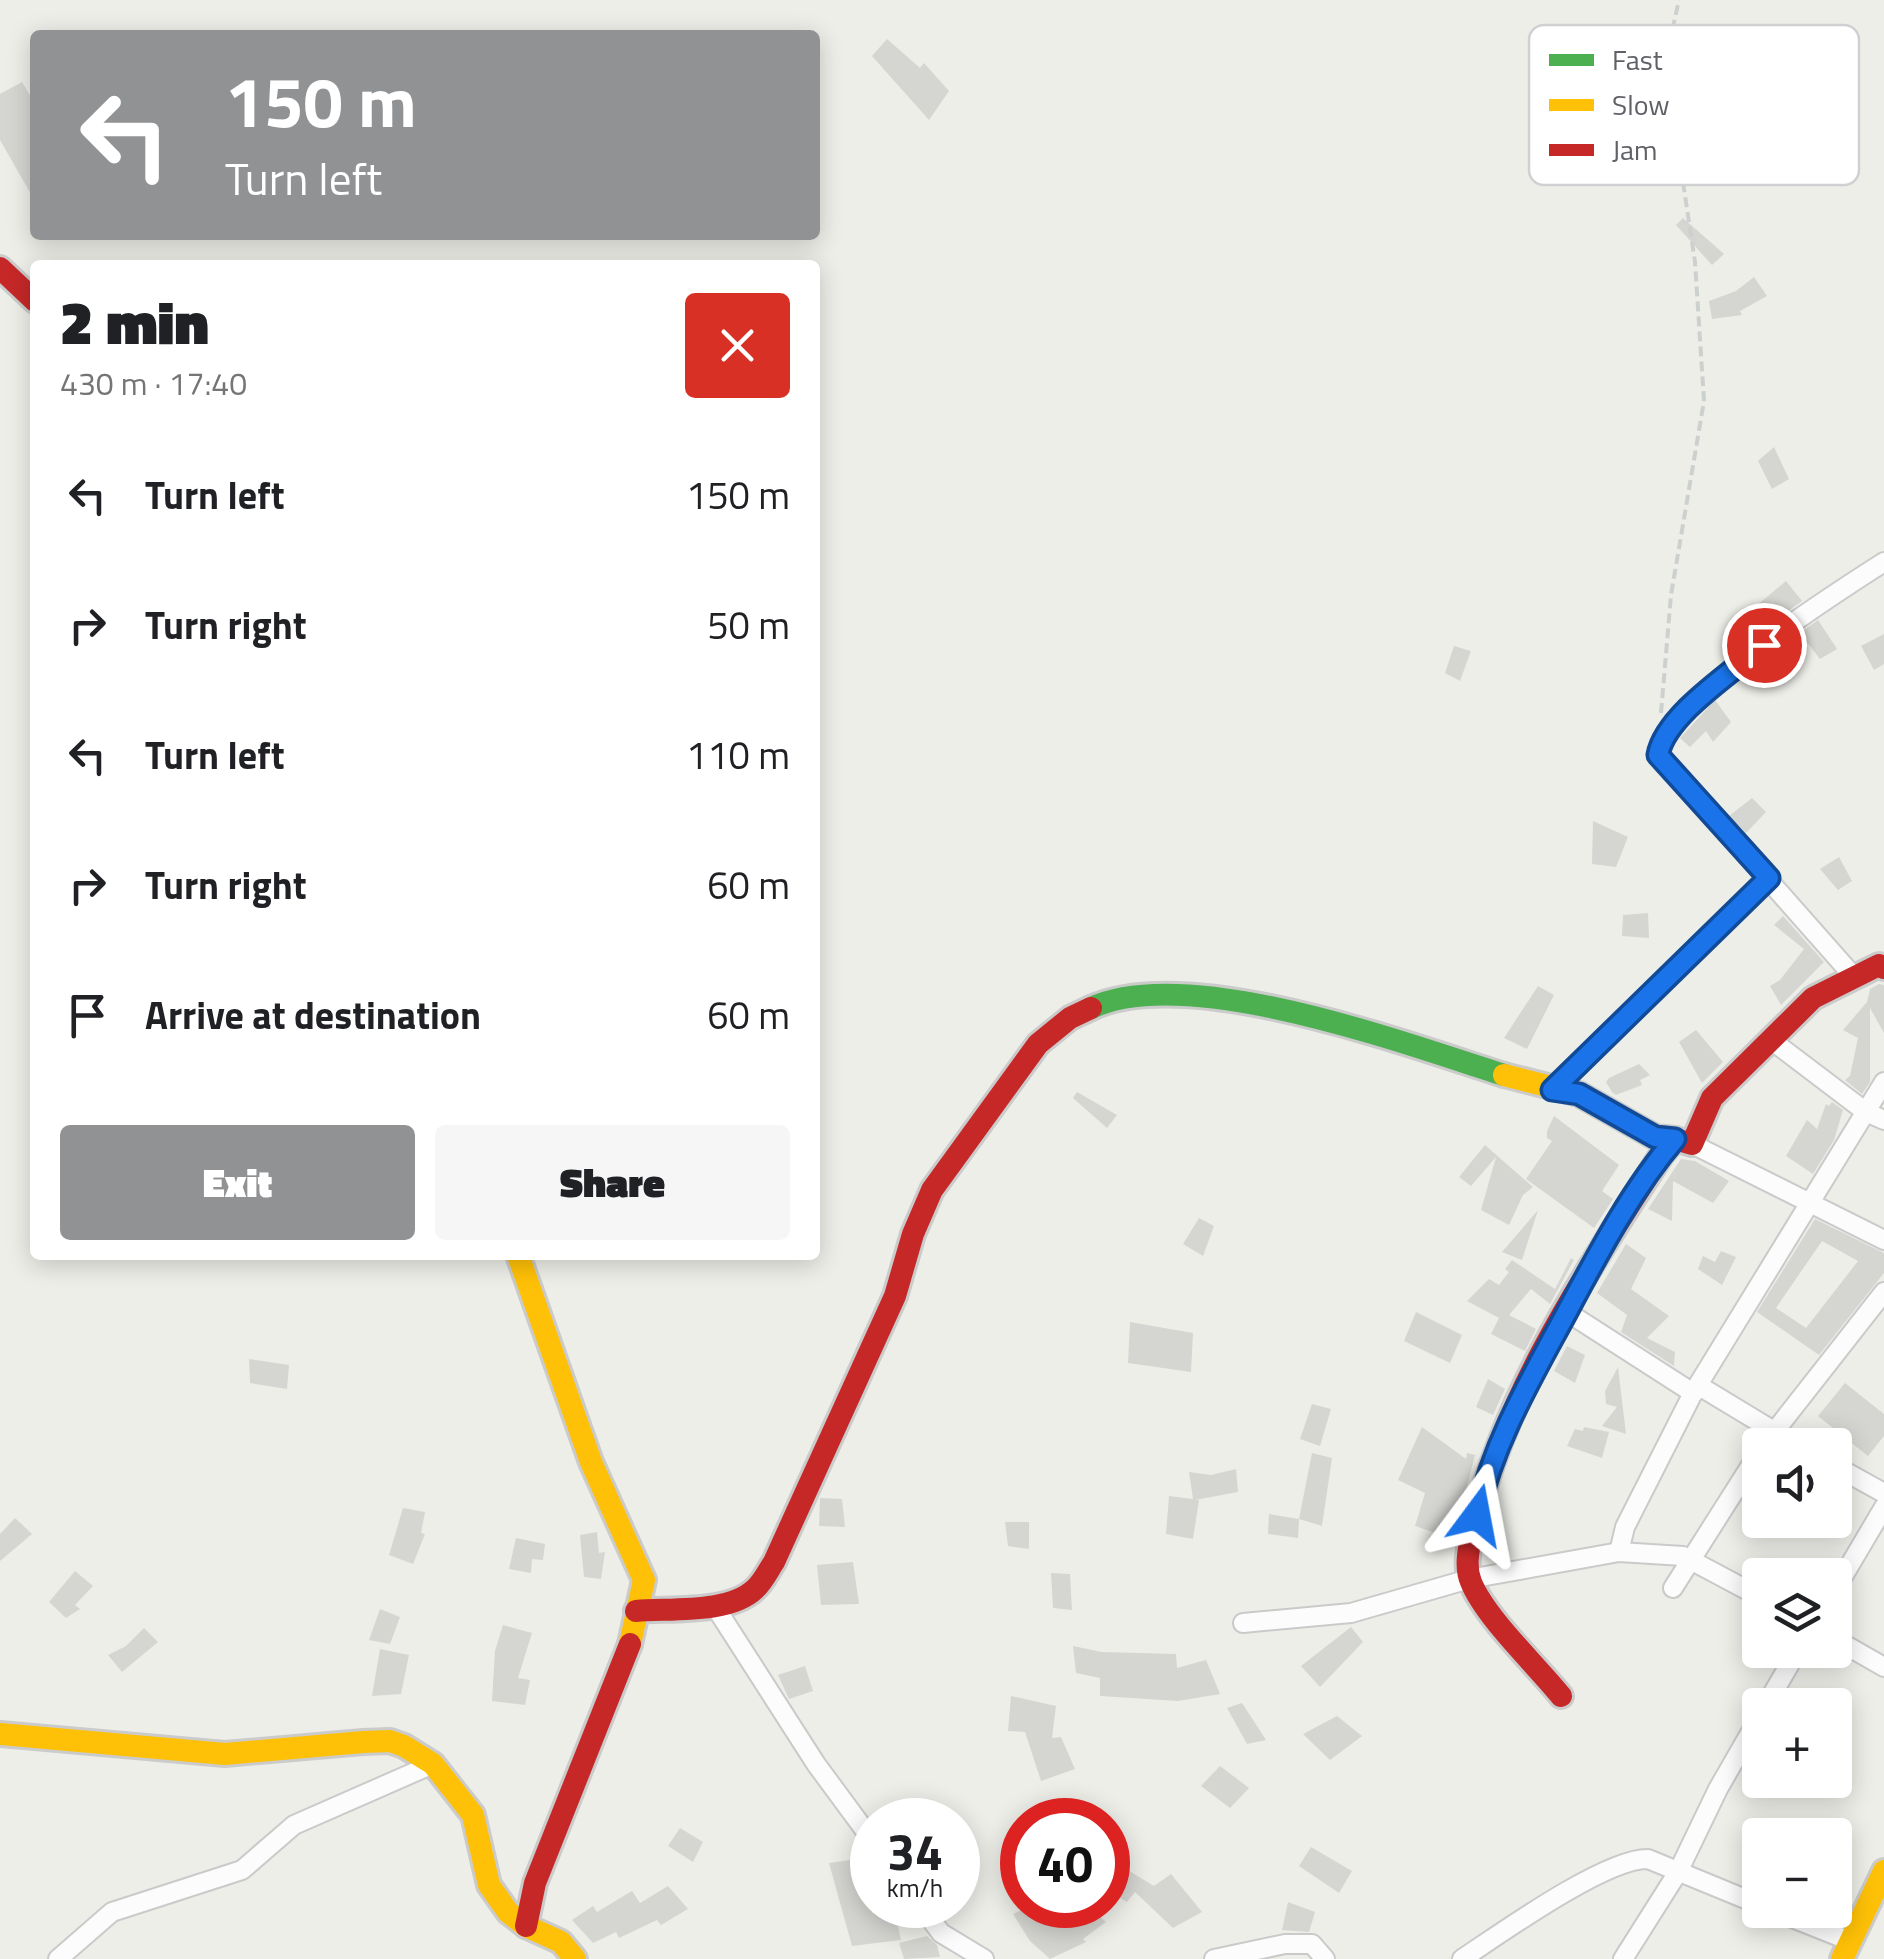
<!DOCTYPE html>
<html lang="en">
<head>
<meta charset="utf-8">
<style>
  body { margin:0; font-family:"Titillium Web",sans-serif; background:#f6f6f6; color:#202124; height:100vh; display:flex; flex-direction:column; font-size:38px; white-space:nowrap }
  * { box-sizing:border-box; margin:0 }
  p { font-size:32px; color:#757577 }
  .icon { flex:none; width:55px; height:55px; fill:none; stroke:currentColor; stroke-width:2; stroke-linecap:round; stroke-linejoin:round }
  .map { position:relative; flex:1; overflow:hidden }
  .details { position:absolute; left:30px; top:260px; width:790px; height:1000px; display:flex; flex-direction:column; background:#fff; border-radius:10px; box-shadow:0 5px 25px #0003 }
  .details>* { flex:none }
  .top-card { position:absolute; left:30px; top:30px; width:790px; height:210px; border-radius:10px; box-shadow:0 5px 25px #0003; background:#919294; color:#fff; overflow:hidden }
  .buttons { position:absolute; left:1742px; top:1428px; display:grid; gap:20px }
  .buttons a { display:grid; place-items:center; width:110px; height:110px; border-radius:10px; background:#fff; box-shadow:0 5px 25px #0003; font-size:50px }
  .speed { position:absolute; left:850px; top:1798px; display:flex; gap:20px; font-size:50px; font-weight:700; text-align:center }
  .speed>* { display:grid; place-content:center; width:130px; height:130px; border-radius:50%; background:#fff; box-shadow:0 5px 25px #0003; line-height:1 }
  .speed small { font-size:25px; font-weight:400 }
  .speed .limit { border:15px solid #d22; background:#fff; color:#111 }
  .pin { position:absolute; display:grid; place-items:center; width:85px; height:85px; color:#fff; margin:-42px; border:5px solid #fff; border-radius:50%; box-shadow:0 2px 10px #0007 }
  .me { position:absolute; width:110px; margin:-55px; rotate:13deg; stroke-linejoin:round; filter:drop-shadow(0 0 8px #0008) }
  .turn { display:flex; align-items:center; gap:35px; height:210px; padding:0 30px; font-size:45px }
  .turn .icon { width:130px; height:130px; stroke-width:2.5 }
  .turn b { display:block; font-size:70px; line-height:85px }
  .round { display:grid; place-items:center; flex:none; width:105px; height:105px; border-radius:10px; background:#f6f6f6 }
  .headline { display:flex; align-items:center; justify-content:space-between; height:170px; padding:0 30px }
  h1 { font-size:60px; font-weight:800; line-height:75px }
  .cta { display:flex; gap:20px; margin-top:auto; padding:20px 30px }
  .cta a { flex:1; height:115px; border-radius:10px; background:#919294; color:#fff; font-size:40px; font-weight:800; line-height:115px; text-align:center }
  .cta a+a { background:#f6f6f6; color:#202124 }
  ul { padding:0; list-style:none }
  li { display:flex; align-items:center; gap:30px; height:130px; padding:0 30px }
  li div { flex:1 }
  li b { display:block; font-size:38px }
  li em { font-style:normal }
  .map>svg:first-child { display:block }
  .building { fill:#d5d5d2; fill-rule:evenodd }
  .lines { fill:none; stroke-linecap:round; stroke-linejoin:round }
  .street-casing { stroke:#cacaca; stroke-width:22 }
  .fast-casing { stroke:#cbcbcb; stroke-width:28 }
  .slow-casing { stroke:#cbcbcb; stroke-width:28 }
  .jam-casing { stroke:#cbcbcb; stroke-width:28 }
  .path { stroke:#ccd0ce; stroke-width:4; stroke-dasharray:10 5; stroke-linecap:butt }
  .street { stroke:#fcfcfc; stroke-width:18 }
  .fast { stroke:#4caf50; stroke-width:22 }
  .slow { stroke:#ffc107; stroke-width:22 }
  .jam { stroke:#c62828; stroke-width:22 }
  .route-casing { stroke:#114b97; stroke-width:25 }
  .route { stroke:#1a73e8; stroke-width:18 }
  .key { fill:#fff; stroke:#cfd0d1; stroke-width:2.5 }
  .key-label { font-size:28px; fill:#5f6167 }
</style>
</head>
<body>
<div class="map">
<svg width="1884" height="1959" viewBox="0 0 1884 1959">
  <rect width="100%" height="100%" fill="#eeeee9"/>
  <g class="building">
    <polygon points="887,39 920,68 924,63 949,91 929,120 872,56"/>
    <polygon points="22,82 35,104 35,201 0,140 0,94"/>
    <polygon points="1683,218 1724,254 1712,265 1676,225"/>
    <polygon points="1754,277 1767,296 1740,311 1742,315 1712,319 1709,301 1736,291"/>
    <polygon points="1774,447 1789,479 1772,489 1758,461"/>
    <polygon points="1786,581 1802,601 1770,624 1756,606"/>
    <polygon points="1818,620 1837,649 1820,659 1800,633"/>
    <polygon points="1884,634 1884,664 1874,670 1861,646"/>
    <polygon points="1454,646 1471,651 1460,681 1445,673"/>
    <polygon points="1715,700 1731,722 1713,742 1706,731 1690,747 1680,738"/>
    <polygon points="1752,798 1766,812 1746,833 1729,816"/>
    <polygon points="1593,821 1628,837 1616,867 1592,864"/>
    <polygon points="1839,857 1852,881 1838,890 1820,869"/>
    <polygon points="1648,913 1649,938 1622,936 1623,915"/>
    <polygon points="1783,916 1824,962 1781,1005 1770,986 1780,980 1804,949 1774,925"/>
    <polygon points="1879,984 1884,985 1884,1033 1870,1008 1870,1082 1862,1094 1845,1080 1850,1076 1858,1038 1843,1030 1867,1002 1870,989"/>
    <polygon points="1538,986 1554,995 1527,1049 1504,1038"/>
    <polygon points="1696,1030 1723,1062 1702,1083 1679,1042"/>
    <polygon points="1639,1064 1650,1075 1640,1080 1642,1085 1616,1095 1612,1092 1606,1082 1609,1078"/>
    <polygon points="1077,1092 1117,1115 1107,1128 1073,1098"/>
    <polygon points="1832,1102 1843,1110 1834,1140 1813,1174 1786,1156 1807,1120 1817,1129 1826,1104 1829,1106"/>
    <polygon points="1554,1116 1619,1165 1602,1191 1613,1199 1594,1228 1526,1179 1552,1141 1547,1138 1547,1131"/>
    <polygon points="1485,1145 1533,1187 1523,1195 1509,1225 1481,1210 1496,1157 1471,1186 1459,1177"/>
    <polygon points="1681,1159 1695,1161 1729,1181 1713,1203 1673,1181 1672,1221 1648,1209"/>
    <polygon points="1538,1210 1522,1260 1502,1252"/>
    <polygon points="1199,1218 1214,1226 1203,1256 1183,1244"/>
    <path d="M1815,1219L1884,1253V1273L1819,1355L1757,1312ZM1822,1241L1858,1261L1806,1328L1776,1308Z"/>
    <polygon points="1626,1244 1646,1258 1631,1289 1669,1316 1647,1338 1675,1352 1674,1366 1621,1332 1627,1315 1597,1293"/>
    <polygon points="1721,1251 1736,1257 1722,1285 1698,1269 1703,1256 1715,1262"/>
    <polygon points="1571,1258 1574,1260 1550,1304 1531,1289 1509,1315 1536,1329 1525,1351 1491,1334 1499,1318 1467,1301 1489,1279 1499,1285 1509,1272 1505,1269 1512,1260 1555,1289"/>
    <polygon points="1416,1312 1462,1335 1450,1363 1404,1341"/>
    <polygon points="1130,1322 1193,1333 1191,1372 1128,1363"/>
    <polygon points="1567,1346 1585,1355 1575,1383 1554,1371"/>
    <polygon points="249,1359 289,1365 287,1389 250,1383"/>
    <polygon points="1618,1367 1623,1409 1626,1434 1602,1426 1617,1407 1606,1404 1605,1391"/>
    <polygon points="1488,1379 1505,1389 1493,1415 1476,1407"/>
    <polygon points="1845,1383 1884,1414 1884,1436 1868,1456 1818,1416"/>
    <polygon points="1312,1404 1331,1409 1320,1446 1300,1439"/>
    <polygon points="1422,1427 1466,1459 1467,1453 1475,1455 1453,1539 1415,1526 1425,1493 1398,1480"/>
    <polygon points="1584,1427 1609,1432 1602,1458 1567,1446 1575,1429 1583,1431"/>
    <polygon points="1312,1453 1332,1458 1322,1526 1299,1519"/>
    <polygon points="1236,1469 1238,1492 1195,1500 1199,1500 1193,1539 1166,1534 1169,1496 1193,1499 1189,1472 1211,1475"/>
    <polygon points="820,1498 842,1499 845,1527 819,1526"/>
    <polygon points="403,1508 425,1512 421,1533 425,1534 413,1564 389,1555"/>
    <polygon points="1269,1514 1299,1519 1298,1538 1268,1534"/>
    <polygon points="15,1518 32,1534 0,1561 0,1534"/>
    <polygon points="1005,1522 1029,1522 1029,1549 1008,1546"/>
    <polygon points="597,1532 599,1553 605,1552 601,1579 584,1577 580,1535"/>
    <polygon points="516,1538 545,1544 543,1560 532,1559 531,1573 509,1569"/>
    <polygon points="853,1562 859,1604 821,1605 817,1565"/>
    <polygon points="75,1571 93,1586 75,1605 80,1609 66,1618 49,1602"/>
    <polygon points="1051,1573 1070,1574 1072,1610 1053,1608"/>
    <polygon points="380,1609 400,1617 390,1644 369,1640"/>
    <polygon points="503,1625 532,1633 518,1678 530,1680 525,1705 492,1701 495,1651"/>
    <polygon points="1351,1627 1363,1642 1320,1687 1301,1666"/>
    <polygon points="144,1628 158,1642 122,1672 108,1655 126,1646"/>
    <polygon points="1073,1646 1102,1652 1176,1654 1177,1668 1206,1660 1220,1694 1178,1701 1100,1696 1100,1678 1076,1673"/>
    <polygon points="380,1649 409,1655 401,1694 372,1696"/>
    <polygon points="805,1666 813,1691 789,1699 778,1675"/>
    <polygon points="1011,1696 1056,1706 1052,1738 1061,1737 1075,1769 1041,1781 1025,1732 1008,1731"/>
    <polygon points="1242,1703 1266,1740 1247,1744 1227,1708"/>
    <polygon points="1337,1716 1362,1736 1330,1760 1303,1734"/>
    <polygon points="1220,1766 1249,1788 1230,1808 1201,1786"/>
    <polygon points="680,1828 703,1842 693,1862 668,1846"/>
    <polygon points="1311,1847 1352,1871 1339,1893 1299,1866"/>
    <polygon points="872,1857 872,1913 894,1909 901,1940 852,1946 829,1863"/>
    <polygon points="1111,1860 1154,1886 1171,1874 1202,1912 1173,1928 1135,1892 1127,1902 1108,1891 1116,1874 1108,1866"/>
    <polygon points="668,1886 688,1909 661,1925 657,1920 619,1938 616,1932 593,1943 572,1920 593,1906 597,1912 632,1891 640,1903"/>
    <polygon points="1288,1902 1315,1912 1309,1932 1282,1930"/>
    <polygon points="1032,1905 1038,1905 1052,1924 1078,1905 1086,1905 1106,1922 1083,1939 1086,1942 1050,1959 1030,1941 1013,1914"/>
    <polygon points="927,1936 937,1945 940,1957 904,1959 899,1943"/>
  </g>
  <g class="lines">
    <defs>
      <g id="street">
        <path d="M1855,978L1658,755C1667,700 1834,594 1884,562"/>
        <polyline points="1771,1040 1866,1112 1884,1120"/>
        <polyline points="1552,1090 1769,878"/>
        <polyline points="1692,1144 1884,1240"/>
        <polyline points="1567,1312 1693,1393 1701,1387 1797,1445"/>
        <polyline points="1764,1445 1884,1292"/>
        <polyline points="1835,1466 1884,1493"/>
        <polyline points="1619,1552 1625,1527 1693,1393 1884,1082"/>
        <polyline points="1673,1588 1760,1451"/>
        <polyline points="1835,1590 1884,1507"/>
        <polyline points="714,1605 816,1764 872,1840"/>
        <polyline points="1243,1623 1351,1613 1469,1579 1619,1552 1683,1556 1760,1597"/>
        <polyline points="1835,1639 1884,1667"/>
        <polyline points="1766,1705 1798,1650"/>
        <polyline points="920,1905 941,1933 984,1959"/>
        <polyline points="1772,1910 1850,1941"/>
        <polyline points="58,1959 112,1912 242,1870 294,1825 433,1764"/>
        <polyline points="1214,1959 1285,1944 1312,1944 1325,1959"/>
        <path d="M1462,1959C1501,1933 1606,1858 1648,1859L1760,1905"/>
        <polyline points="1623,1959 1678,1872 1718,1789 1760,1716"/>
      </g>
      <path id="fast" d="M1091,1008C1187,963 1403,1043 1504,1075"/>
      <g id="slow">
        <polyline points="1504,1075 1579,1094 1655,1137 1675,1139"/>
        <polyline points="518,1255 591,1462 644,1580 630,1644"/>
        <polyline points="0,1734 225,1754 363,1742 390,1741 404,1746 433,1764 473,1815 489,1885 508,1912 526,1926 561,1942 575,1959"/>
        <polyline points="1842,1959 1884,1871"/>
      </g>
      <g id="jam">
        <polyline points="0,268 35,301"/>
        <path d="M636,1611C670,1608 729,1614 755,1589C763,1582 768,1571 774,1562L895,1296L913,1234L932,1190L1038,1044L1070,1018L1091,1008"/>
        <path d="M1561,1696C1536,1665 1485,1617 1471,1582C1463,1563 1471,1540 1475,1522C1507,1388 1589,1269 1662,1154L1675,1139L1692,1144L1712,1098L1813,998L1879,965L1884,968"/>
        <polyline points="526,1926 535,1883 630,1644"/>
      </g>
    </defs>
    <use href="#street" class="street-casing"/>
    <use href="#fast" class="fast-casing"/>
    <use href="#slow" class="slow-casing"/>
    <use href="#jam" class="jam-casing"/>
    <polyline class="path" points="1661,713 1671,595 1704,401 1695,262 1665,63 1679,0"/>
    <use href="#street" class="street"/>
    <use href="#fast" class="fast"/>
    <use href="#slow" class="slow"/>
    <use href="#jam" class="jam"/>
  </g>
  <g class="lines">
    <defs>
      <path id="route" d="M1477,1515C1494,1440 1532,1377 1568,1310C1599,1252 1632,1189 1675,1139L1655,1137L1579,1094L1552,1090L1769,878L1658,755C1665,715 1733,672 1764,645"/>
    </defs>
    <use href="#route" class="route-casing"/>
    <use href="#route" class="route"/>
  </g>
  <rect x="1529" y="25" width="330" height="160" rx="15" class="key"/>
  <rect x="1549" y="54" width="45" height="12" fill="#4caf50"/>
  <rect x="1549" y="99" width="45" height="12" fill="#ffc107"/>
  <rect x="1549" y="144" width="45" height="12" fill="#c62828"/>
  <g class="key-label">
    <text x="1612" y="70">Fast</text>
    <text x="1612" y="115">Slow</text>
    <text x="1612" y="160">Jam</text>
  </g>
</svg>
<div class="buttons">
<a><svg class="icon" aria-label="sound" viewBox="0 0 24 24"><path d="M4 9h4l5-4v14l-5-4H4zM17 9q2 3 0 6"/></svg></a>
<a><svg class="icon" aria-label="layers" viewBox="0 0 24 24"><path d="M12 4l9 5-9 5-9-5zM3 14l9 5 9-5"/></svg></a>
<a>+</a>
<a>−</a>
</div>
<div class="speed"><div>34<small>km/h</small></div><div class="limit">40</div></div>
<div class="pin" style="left:1764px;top:645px;background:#d93025"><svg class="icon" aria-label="arrive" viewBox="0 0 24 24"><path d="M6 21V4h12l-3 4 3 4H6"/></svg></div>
<svg class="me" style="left:1477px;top:1515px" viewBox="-20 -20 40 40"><path d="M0-17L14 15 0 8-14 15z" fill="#1a73e8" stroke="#fff" stroke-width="4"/></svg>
<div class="top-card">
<div class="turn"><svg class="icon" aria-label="left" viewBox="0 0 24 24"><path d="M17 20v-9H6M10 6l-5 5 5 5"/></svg><div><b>150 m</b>Turn left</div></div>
</div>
<section class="details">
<div class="headline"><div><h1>2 min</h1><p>430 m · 17:40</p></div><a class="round" style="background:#d93025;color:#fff"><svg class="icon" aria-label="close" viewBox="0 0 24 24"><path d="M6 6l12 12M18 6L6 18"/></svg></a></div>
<ul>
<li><svg class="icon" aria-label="left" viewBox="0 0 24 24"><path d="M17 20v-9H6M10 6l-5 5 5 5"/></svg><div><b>Turn left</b></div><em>150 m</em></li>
<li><svg class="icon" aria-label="right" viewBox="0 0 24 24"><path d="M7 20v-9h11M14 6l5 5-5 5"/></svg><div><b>Turn right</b></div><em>50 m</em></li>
<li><svg class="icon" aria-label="left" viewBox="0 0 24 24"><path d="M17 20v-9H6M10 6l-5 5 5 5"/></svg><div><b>Turn left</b></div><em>110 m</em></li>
<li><svg class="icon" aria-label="right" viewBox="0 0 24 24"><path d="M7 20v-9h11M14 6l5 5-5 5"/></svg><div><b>Turn right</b></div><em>60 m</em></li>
<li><svg class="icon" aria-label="arrive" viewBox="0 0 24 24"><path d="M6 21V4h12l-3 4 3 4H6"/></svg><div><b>Arrive at destination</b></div><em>60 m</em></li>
</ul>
<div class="cta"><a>Exit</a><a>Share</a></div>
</section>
</div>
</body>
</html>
